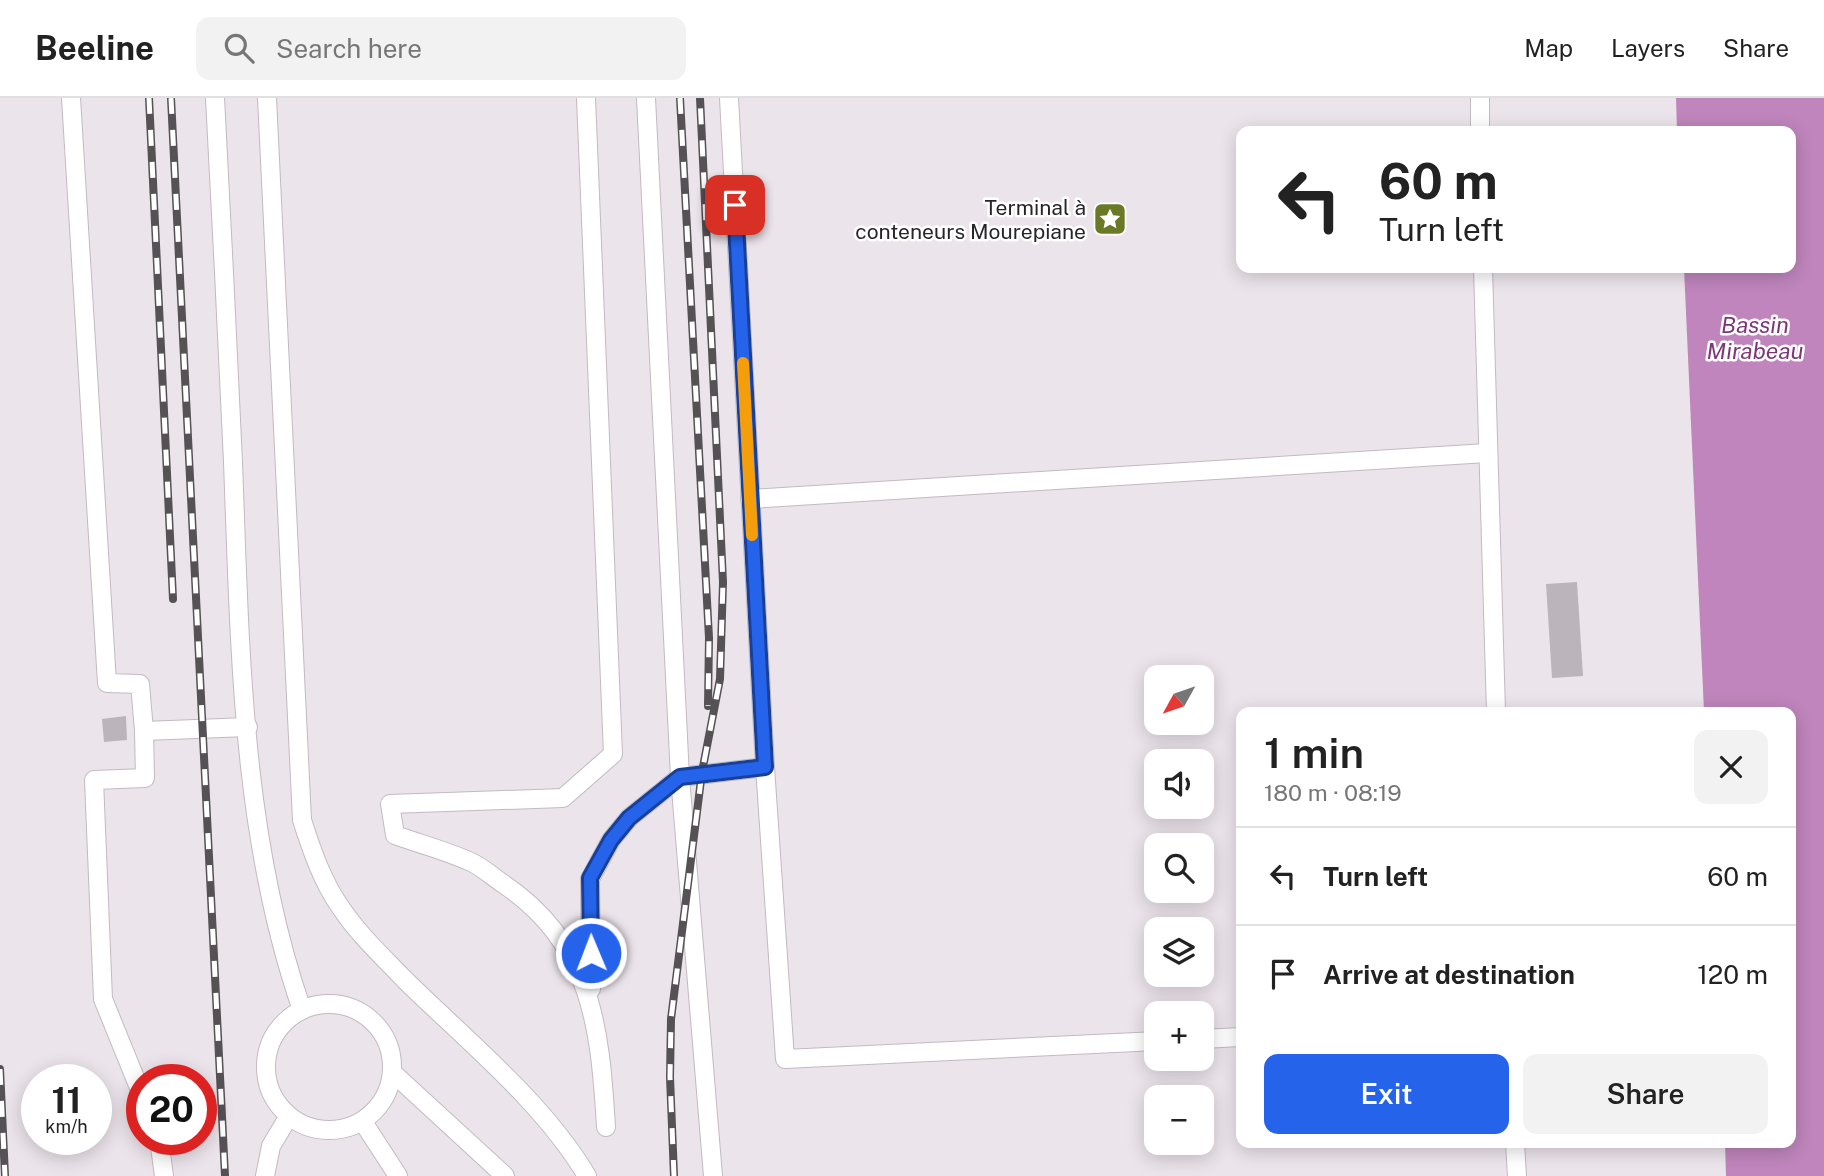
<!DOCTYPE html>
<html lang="en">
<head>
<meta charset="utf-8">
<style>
  body { margin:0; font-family:"Public Sans",sans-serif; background:#f2f2f2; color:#222; height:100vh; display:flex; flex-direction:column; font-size:26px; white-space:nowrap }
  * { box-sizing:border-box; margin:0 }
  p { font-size:23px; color:#767676 }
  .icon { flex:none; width:38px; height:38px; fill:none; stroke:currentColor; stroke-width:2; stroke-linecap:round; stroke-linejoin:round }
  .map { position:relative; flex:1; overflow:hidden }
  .side { position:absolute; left:1236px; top:609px; width:560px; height:441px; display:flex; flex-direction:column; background:#fff; border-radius:14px; box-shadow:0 4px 18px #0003 }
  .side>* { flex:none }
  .top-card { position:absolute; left:1236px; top:28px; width:560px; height:147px; border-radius:14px; box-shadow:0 4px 18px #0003; background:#fff; color:#222; overflow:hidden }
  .needle { width:46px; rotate:230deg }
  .controls { position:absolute; left:1144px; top:567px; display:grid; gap:14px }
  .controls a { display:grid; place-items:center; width:70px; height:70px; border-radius:14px; background:#fff; box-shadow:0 4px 18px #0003; font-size:35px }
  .speed { position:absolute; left:21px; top:966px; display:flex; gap:14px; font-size:35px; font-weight:700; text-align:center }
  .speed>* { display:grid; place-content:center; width:91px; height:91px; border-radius:50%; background:#fff; box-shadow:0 4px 18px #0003; line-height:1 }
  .speed small { font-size:18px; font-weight:400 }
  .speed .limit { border:10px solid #d22; background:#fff; color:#111 }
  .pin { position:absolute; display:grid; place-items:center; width:60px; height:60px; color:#fff; margin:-30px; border-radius:14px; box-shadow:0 4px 10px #0006 }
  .me { position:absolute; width:77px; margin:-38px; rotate:359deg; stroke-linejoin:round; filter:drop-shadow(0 0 5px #0008) }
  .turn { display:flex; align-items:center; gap:24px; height:147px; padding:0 28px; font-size:32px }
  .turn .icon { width:91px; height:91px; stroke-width:2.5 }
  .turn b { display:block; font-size:49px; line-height:60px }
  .round { display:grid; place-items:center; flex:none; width:74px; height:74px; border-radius:14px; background:#f2f2f2 }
  .headline { display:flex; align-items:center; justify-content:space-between; height:119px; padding:0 28px }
  h1 { font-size:42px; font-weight:600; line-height:52px }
  .action { display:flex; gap:14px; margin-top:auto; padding:14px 28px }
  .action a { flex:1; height:80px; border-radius:14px; background:#2563eb; color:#fff; font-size:28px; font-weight:600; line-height:80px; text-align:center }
  .action a+a { background:#f2f2f2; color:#222 }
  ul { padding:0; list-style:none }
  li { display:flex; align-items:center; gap:21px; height:98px; padding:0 28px; border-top:2px solid #e0e0e0 }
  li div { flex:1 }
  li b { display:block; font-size:26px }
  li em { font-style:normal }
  header { display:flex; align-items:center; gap:42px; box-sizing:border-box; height:98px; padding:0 35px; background:#fff; border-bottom:2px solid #e0e0e0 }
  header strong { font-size:33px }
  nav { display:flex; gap:38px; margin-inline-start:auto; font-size:24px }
  .search { width:490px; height:63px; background:#f2f2f2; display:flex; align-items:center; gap:18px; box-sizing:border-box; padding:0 24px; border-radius:14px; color:#767676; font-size:26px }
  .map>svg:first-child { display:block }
  .water { fill:#bf85bc }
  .building { fill:#bcb4bb }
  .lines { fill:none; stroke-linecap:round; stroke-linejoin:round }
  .service-casing { stroke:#c2bac1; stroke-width:20 }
  .service { stroke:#fff; stroke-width:18 }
  .rail-casing { stroke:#555155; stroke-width:8 }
  .rail { stroke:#fff; stroke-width:5; stroke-dasharray:16; stroke-linecap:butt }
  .route-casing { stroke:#184099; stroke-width:18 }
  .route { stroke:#2563eb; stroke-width:12 }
  .slow { stroke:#f59e0b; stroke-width:12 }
  .labels { text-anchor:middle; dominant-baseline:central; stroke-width:5; stroke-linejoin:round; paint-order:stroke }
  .poi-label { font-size:21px; fill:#282528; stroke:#fff; text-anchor:end }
  .water-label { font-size:23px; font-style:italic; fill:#7c367a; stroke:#fff }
</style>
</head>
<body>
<header>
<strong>Beeline</strong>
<div class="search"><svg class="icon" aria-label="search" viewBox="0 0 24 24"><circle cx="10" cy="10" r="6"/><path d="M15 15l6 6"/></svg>Search here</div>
<nav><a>Map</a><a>Layers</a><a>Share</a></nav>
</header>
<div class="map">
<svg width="1824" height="1078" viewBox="0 0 1824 1078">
  <rect width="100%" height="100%" fill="#ece4eb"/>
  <polygon class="water" points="1676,0 1824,0 1824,1078 1726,1078 1725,1045 1790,1045 1790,614 1704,614 1684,170 1790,170 1790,33 1677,33"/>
  <g class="building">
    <polygon points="1577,484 1583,578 1552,580 1546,486"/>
    <polygon points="126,618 127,642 104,644 102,621"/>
  </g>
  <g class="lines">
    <defs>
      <g id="service">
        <polyline points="71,0 107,585 140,586 144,633 248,629"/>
        <path d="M215,0C221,121 228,243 233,364C240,548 241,737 302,912"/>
        <path d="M267,0L302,722C312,753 322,783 341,810C359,837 383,859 405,882C466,942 543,1004 587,1078"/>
        <path d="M586,0L613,656L563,700L390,706L395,737C420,746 447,753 471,764C482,769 492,778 502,785C592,845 600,929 606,1029"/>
        <polyline points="646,0 680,679 713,1078"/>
        <polyline points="729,0 765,669"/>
        <polyline points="1480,0 1480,33"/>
        <polyline points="1483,170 1496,614"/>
        <polyline points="750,401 1487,355"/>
        <polyline points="591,891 590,781 611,742 629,720 680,679 765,669 785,961 1157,943"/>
        <circle cx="329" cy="969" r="63"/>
        <polyline points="1202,941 1241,939"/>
        <polyline points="393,975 505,1078"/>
        <polyline points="142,997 103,901 94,682 145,680 144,633"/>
        <polyline points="363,1024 398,1078"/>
        <polyline points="159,1041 164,1078"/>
        <polyline points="1515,1045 1517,1078"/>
        <polyline points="265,1078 271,1048 289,1018"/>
      </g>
    </defs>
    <use href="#service" class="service-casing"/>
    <use href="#service" class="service"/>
    <defs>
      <g id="rail">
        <polyline points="149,0 173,501"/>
        <polyline points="171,0 225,1078"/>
        <polyline points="680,0 709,540 708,608"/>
        <polyline points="0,971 5,1078"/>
        <polyline points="674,1078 670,979 671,921 702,674 720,581 723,484 700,0"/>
      </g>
    </defs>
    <use href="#rail" class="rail-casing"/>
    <use href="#rail" class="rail"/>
  </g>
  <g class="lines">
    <defs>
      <polyline id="route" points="591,855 590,780 611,742 629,720 680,679 765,669 735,107"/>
    </defs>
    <use href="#route" class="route-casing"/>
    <use href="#route" class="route"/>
    <polyline class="slow" points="743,265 752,437"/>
  </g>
  <defs>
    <symbol id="sight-square" viewBox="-11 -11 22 22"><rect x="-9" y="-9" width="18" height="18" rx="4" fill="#6b7926" stroke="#fff"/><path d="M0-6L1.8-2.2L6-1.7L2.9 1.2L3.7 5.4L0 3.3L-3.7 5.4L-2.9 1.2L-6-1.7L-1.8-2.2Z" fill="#fff"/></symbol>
  </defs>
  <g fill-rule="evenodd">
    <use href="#sight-square" x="1091" y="102" width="38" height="38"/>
  </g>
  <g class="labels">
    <g class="poi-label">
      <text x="1086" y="109">Terminal à<tspan x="1086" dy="24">conteneurs Mourepiane</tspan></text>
    </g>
    <g class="water-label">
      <text x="1755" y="226">Bassin<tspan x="1755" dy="26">Mirabeau</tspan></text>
    </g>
  </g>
</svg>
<div class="controls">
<a><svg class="needle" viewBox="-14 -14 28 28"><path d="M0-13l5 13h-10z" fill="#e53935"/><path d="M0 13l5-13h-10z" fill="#767676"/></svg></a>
<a><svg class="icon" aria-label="sound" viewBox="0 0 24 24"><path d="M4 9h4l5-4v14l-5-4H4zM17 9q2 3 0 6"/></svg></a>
<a><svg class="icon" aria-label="search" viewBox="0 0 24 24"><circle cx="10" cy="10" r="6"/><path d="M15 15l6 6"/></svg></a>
<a><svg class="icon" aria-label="layers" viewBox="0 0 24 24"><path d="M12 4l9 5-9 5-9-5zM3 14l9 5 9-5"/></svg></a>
<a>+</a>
<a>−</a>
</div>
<div class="speed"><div>11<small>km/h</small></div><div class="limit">20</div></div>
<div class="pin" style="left:735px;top:107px;background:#d93025"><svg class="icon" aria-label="arrive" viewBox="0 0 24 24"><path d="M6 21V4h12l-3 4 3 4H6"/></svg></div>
<svg class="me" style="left:591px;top:855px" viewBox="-20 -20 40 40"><circle r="17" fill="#2563eb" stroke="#fff" stroke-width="3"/><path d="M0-11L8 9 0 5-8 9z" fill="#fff"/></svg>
<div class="top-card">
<div class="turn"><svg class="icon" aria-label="left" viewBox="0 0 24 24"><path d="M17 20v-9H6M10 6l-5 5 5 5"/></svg><div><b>60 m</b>Turn left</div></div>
</div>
<section class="side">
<div class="headline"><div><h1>1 min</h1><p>180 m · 08:19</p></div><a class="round"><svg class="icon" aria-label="close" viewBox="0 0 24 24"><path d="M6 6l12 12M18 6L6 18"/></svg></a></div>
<ul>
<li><svg class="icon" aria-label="left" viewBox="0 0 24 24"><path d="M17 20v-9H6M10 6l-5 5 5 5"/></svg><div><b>Turn left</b></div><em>60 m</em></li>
<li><svg class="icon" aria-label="arrive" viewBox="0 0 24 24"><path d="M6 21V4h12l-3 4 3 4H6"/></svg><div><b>Arrive at destination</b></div><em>120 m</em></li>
</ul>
<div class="action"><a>Exit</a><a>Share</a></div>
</section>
</div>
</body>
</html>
